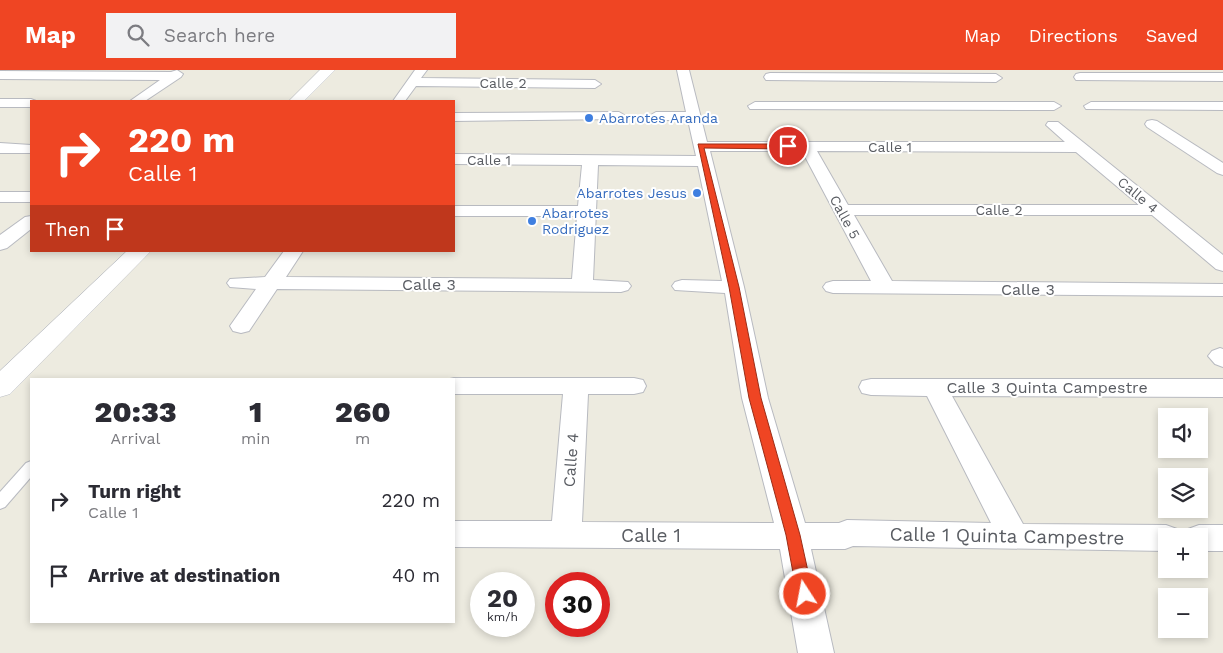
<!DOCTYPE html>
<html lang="en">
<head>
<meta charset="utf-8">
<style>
  body { margin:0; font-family:"Work Sans",sans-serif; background:#f2f2f3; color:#2b2b33; height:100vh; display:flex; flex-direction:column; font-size:19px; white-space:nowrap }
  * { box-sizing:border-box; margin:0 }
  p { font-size:16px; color:#7c7c81 }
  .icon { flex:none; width:28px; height:28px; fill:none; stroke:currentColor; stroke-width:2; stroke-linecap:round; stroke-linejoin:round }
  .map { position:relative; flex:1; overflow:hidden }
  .panel { position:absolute; left:30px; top:308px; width:425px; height:245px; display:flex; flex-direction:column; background:#fff; border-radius:0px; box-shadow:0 2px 8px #0003 }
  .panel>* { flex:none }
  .guide { position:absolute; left:30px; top:30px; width:425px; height:152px; border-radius:0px; box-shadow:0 2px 8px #0003; background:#ef4523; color:#fff; overflow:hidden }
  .tools { position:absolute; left:1158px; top:338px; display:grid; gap:10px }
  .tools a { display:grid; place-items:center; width:50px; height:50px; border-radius:0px; background:#fff; box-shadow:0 2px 8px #0003; font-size:25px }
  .speed { position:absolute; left:470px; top:502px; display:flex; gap:10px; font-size:25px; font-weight:700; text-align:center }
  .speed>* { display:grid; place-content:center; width:65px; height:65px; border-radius:50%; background:#fff; box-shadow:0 2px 8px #0003; line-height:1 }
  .speed small { font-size:12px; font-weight:400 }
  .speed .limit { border:8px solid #d22; background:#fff; color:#111 }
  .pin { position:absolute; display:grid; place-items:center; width:42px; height:42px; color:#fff; margin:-21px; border:2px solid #fff; border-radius:50%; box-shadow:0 1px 5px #0007 }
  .me { position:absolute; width:55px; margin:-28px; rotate:349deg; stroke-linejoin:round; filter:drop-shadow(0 0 4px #0008) }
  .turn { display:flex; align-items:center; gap:18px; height:105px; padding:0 15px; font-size:22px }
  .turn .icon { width:65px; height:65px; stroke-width:2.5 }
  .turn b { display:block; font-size:35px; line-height:42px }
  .then { display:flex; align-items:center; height:48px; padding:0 15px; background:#0003; gap:10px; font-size:19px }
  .eta { display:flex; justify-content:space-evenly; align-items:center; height:85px; text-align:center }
  .eta b { font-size:30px; font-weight:800; line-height:35px }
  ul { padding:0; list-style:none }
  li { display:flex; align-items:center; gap:15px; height:75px; padding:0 15px }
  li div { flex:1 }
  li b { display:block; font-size:19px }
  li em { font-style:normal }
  header { display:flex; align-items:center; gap:30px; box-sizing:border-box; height:70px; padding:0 25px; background:#ef4523; color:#fff }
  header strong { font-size:24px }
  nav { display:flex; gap:28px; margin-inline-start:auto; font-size:18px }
  .search { width:350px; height:45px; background:#f2f2f3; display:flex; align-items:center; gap:12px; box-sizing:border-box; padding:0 18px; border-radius:0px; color:#7c7c81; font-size:19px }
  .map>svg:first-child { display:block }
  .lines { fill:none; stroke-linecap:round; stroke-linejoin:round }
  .lane-casing { stroke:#b8bac0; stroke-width:2 }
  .street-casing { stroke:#b8bac0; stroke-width:2 }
  .secondary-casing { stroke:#b9bcc3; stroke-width:1 }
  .lane { fill:#fff; fill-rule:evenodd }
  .street { fill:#fff; fill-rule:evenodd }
  .secondary { fill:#fff; fill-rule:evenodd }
  .route { fill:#ef4523; stroke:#9b2d17 }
  .shop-dot { fill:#3f7fe0; stroke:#fff; stroke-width:2 }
  .labels { text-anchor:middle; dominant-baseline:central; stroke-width:4; stroke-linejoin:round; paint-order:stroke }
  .far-street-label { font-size:14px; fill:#595c62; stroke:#fff }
  .far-shop-label { font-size:14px; fill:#366cbe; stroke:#fff; text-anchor:start }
  .street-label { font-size:16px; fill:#595c62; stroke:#fff }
  .near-street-label { font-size:19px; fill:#595c62; stroke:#fff }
</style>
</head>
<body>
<header>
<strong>Map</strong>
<div class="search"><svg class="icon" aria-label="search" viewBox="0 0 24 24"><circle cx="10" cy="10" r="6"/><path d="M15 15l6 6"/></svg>Search here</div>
<nav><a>Map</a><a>Directions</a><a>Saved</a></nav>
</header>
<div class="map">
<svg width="1223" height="583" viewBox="0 0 1223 583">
  <rect width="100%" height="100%" fill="#edebe0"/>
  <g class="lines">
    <defs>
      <polygon id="lane" points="31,391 31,407 5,437 0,439 0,422 26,393"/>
      <g id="street">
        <polygon points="177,0 183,4 181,7 145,31 130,31 160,10 0,9 0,1 171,2"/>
        <polygon points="415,0 427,0 421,8 595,10 601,14 595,18 416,16 405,31 393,31"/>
        <path d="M677,0H689L707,72H1065L1046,55L1048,52H1058L1223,185V201L1216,199L1152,145H854L892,211L1223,214V226L833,223L826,221L823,217L826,213L833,211H871L802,81H710L744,217L768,328L805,453H839L847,450L991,453L927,326L871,325L862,323L859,317L862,311L871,309H1223V327L952,326L1023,454L1166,455L1177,459L1181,466H1166V481L853,476L845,479H811L834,583H798L780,479L454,477V451H552L563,324H454V309H450L454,308H634L643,310L646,316L643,322L634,324H588L582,452L774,453L742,328L725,223L675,220L672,216L675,212L682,210L722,211L698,96L598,95L593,210L628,212L631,216L628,220L621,222L277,219L249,261L241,263L233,261L230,256L256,219L230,217L227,213L230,209L265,207L284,181H303L286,207L572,209L577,146H454V136H578L582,95L454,94V84L696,86L688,50H656L649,46L656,42H686ZM817,81L1076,82L1139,135H848Z"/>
        <polygon points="770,3 996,4 1002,8 996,12 766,10 764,7 766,4"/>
        <polygon points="1080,3 1223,3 1223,11 1076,10 1074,7 1076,4"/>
        <polygon points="0,29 31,29 36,31 31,31 31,37 0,37"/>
        <polygon points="755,32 1054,32 1061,36 1054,40 750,39 748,36"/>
        <polygon points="1091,32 1223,32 1223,40 1086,39 1084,36"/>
        <polygon points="619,42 626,46 624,49 454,51 454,43"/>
        <polygon points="1152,50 1157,51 1223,93 1223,105 1217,103 1147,57 1145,54 1147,51"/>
        <polygon points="0,73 31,75 31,83 0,83"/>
        <rect x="0" y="122" width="31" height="10"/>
        <polygon points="31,146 31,159 7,178 0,180 0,165 25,147"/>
        <polygon points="1220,278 1223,279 1223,297 1215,294 1208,286 1212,281"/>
        <polygon points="1199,455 1223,455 1223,481 1199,481 1199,466 1184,466 1188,459"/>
      </g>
      <g id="secondary">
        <polygon points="320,0 335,0 304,31 289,31"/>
        <polygon points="127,181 151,181 10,324 0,327 0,301"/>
      </g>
    </defs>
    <use href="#lane" class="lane-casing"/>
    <use href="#street" class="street-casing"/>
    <use href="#secondary" class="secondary-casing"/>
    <use href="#lane" class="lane"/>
    <use href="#street" class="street"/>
    <use href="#secondary" class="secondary"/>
  </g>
  <polygon class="route" points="698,74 788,74 792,76 788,79 704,78 739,217 761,328 800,465 813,524 810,529 805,532 799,529 797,524 786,465 749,328 729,217"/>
  <g class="shop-dot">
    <circle cx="589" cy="48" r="5"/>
    <circle cx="697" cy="123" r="5"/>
    <circle cx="532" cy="151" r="5"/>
  </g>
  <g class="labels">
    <g class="far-street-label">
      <text x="503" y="13">Calle 2</text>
      <text x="890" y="77">Calle 1</text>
      <text x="489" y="90">Calle 1</text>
      <text transform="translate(1138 125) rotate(40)">Calle 4</text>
      <text x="999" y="140">Calle 2</text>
      <text transform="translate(845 147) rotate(61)">Calle 5</text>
    </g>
    <g class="far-shop-label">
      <text x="599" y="48">Abarrotes Aranda</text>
      <text x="687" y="123" text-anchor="end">Abarrotes Jesus</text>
      <text x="542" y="143">Abarrotes<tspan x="542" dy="16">Rodriguez</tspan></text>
    </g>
    <g class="street-label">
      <text x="429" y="214">Calle 3</text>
      <text x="1028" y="219">Calle 3</text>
      <text x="1047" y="317">Calle 3 Quinta Campestre</text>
      <text transform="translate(571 390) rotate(-86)">Calle 4</text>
    </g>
    <g class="near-street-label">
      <text x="651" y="465">Calle 1</text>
      <text transform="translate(1007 466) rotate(1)">Calle 1 Quinta Campestre</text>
    </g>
  </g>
</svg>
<div class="tools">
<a><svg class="icon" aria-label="sound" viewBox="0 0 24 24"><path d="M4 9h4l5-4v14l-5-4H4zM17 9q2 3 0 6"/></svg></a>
<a><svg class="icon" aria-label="layers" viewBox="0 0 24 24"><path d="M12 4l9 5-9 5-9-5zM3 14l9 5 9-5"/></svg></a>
<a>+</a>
<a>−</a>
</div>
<div class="speed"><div>20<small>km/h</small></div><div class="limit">30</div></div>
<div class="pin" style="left:788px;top:76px;background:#d93025"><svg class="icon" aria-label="arrive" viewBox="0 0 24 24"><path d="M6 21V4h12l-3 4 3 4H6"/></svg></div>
<svg class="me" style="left:805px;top:524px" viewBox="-20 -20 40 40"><circle r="17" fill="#ef4523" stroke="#fff" stroke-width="3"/><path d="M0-11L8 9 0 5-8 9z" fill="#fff"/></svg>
<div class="guide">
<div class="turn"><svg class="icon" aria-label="right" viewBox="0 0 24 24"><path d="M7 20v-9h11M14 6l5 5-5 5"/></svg><div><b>220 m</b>Calle 1</div></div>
<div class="then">Then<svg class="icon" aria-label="arrive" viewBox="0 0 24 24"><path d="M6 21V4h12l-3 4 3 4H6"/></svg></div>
</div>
<section class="panel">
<div class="eta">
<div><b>20:33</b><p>Arrival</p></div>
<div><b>1</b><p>min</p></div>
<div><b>260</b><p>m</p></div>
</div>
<ul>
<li><svg class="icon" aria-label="right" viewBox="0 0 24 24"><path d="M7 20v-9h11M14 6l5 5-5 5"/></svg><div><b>Turn right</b><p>Calle 1</p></div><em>220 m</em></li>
<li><svg class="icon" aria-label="arrive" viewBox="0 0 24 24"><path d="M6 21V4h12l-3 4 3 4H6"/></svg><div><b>Arrive at destination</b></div><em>40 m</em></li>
</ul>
</section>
</div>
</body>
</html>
